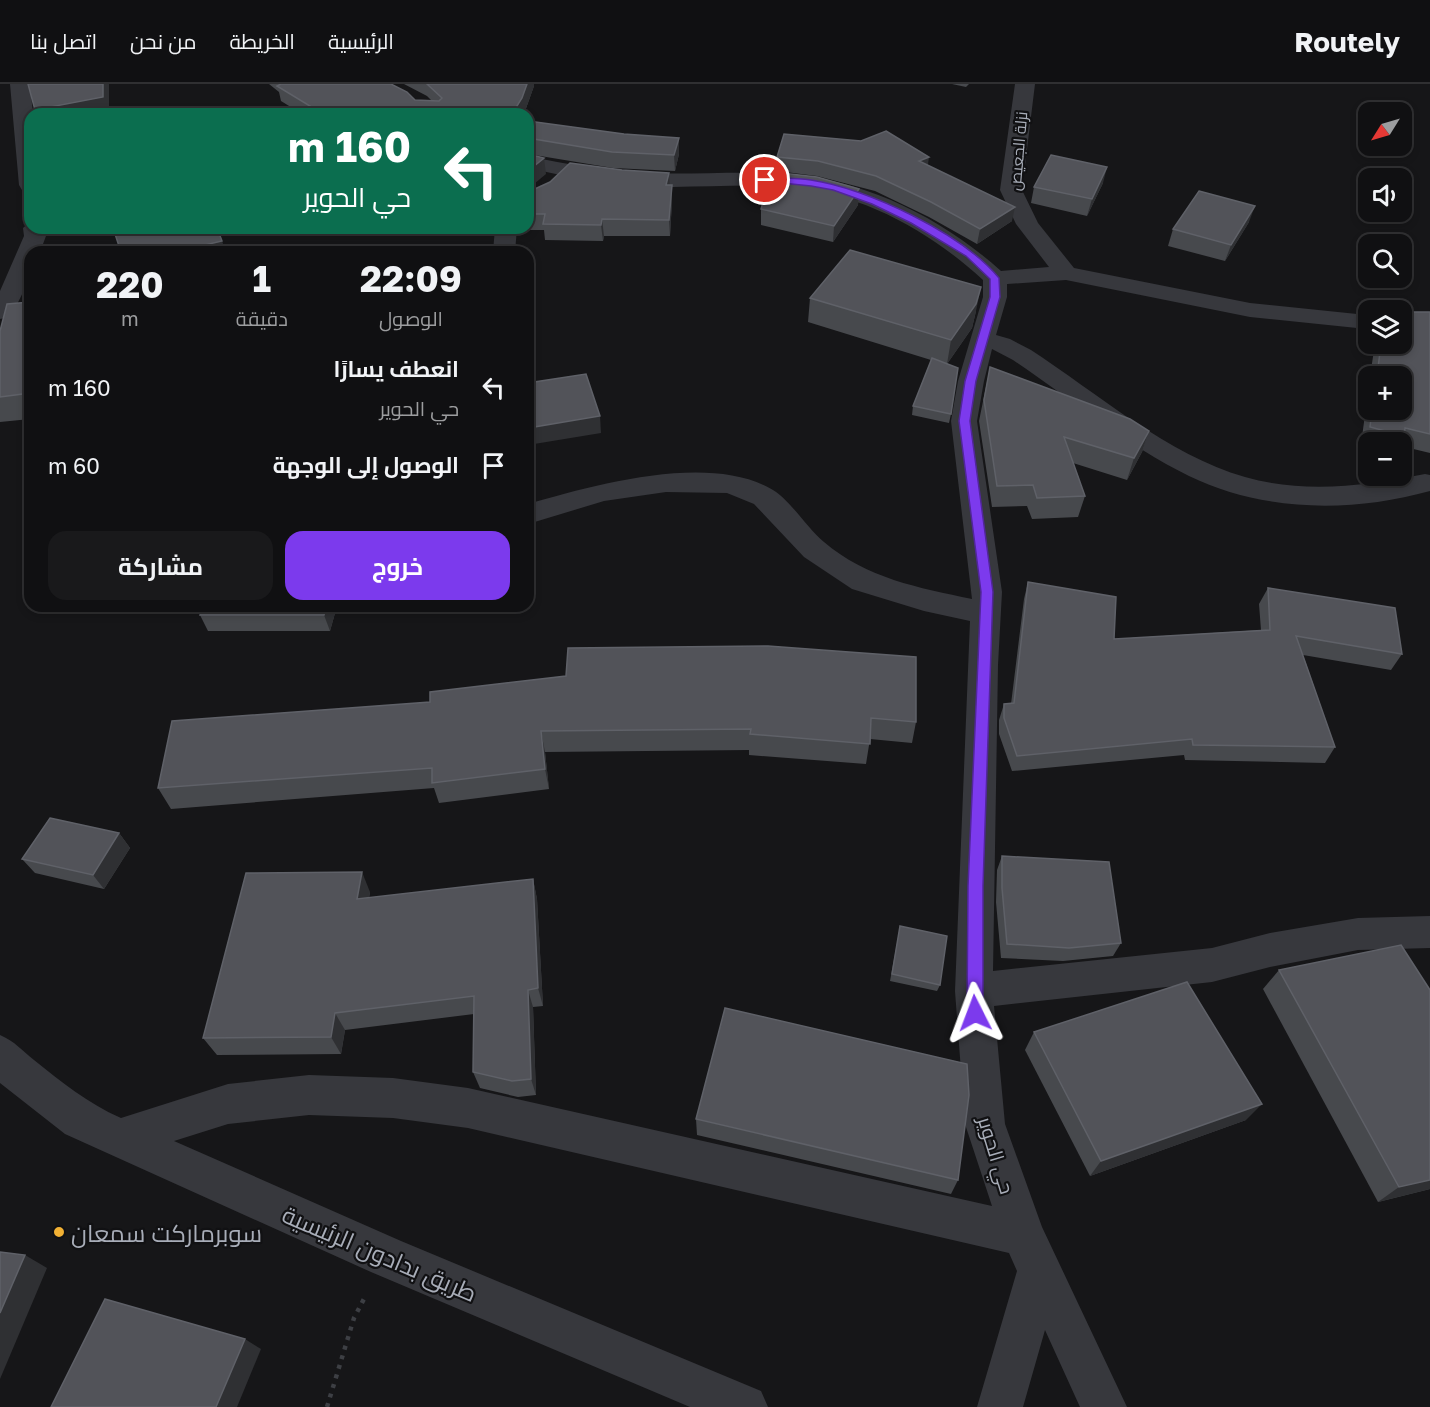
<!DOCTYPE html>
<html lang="ar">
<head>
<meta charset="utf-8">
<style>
  body { margin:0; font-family:"Golos Text",Cairo,sans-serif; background:#19191b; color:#f1f3f6; direction:rtl; height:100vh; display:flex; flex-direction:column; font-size:22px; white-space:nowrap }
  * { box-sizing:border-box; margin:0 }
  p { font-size:20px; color:#9c9d9f }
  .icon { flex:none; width:33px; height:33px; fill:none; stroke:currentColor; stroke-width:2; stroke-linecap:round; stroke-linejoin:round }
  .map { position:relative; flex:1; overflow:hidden; direction:ltr }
  .sheet { position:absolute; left:24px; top:162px; width:510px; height:366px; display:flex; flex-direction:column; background:#101012; border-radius:18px; box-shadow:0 3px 9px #0003,0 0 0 2px #303032; direction:rtl }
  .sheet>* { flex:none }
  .hud { position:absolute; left:24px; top:24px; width:510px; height:126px; border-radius:18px; box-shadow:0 3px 9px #0003,0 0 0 2px #303032; direction:rtl; background:#0b6e4f; color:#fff; overflow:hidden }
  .needle { width:39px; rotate:233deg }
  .buttons { position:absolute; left:1358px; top:18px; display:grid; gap:12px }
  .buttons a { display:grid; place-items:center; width:54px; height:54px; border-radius:12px; background:#101012; box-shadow:0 3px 9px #0003,0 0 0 2px #303032; font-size:30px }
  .pin { position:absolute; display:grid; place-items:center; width:51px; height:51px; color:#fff; margin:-26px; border:3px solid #fff; border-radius:50%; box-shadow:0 2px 6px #0007 }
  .me { position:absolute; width:66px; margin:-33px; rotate:357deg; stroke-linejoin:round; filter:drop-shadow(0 0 4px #0008) }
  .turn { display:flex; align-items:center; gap:21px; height:126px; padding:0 24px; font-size:27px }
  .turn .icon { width:78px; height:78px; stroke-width:2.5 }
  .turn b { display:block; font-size:42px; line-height:51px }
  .eta { display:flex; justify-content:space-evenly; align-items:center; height:102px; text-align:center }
  .eta b { font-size:36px; font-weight:700; line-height:42px }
  .cta { display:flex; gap:12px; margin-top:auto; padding:12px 24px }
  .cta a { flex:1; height:69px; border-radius:18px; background:#7c3aed; color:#fff; font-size:24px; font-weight:700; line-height:69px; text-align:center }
  .cta a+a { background:#19191b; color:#f1f3f6 }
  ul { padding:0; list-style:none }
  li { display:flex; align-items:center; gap:18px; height:78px; padding:0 24px }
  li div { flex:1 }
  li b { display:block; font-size:22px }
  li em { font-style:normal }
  header { display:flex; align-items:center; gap:36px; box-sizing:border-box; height:84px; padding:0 30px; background:#101012; border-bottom:2px solid #303032 }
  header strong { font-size:28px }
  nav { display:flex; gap:33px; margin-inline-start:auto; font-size:21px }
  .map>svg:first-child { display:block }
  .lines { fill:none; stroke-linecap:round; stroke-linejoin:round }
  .path { stroke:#3d3f44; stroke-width:4.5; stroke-dasharray:4 6; stroke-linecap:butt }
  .street { fill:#37383d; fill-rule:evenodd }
  .wall { fill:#47494d }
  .shaded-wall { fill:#2f3033 }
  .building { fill:#525359; stroke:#5f6168; stroke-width:1.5 }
  .route { fill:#7c3aed; stroke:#51269a; stroke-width:1.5 }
  .poi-dot { fill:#f2b134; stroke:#111113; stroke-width:2 }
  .labels { text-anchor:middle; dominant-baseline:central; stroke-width:4.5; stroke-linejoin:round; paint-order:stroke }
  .far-street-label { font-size:16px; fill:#a8adb8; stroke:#111113 }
  .street-label { font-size:20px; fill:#a8adb8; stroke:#111113 }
  .near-poi-label { font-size:24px; fill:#a8adb8; stroke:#111113; text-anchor:start }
  .near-street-label { font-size:24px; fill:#a8adb8; stroke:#111113 }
</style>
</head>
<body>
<header>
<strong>Routely</strong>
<nav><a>الرئيسية</a><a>الخريطة</a><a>من نحن</a><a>اتصل بنا</a></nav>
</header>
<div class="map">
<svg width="1430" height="1323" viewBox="0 0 1430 1323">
  <rect width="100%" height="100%" fill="#161618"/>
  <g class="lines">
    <polyline class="path" points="327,1323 354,1234 366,1211"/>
    <g class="street">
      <polygon points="10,0 30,0 33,30 30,30 30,107 22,106 19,101"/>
      <path d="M1015,0H1035L1022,106L1038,139L1074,184L1250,219L1357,230L1366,232L1368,239L1366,242L1357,244L1250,233L1066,196L1007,200V213L996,251L1010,255L1031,266C1097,309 1168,371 1245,393C1305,410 1365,402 1425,390L1430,391V407C1350,429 1264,428 1189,392C1126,361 1071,315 1013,276L992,265L984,297L977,337L1002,508L998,581L993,887L1212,864L1270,849L1358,834L1430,832V864L1358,866L1270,883L1212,898L994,922L1005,1040L1042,1143L1127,1323H1080L1045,1246L1023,1323H977L1017,1187L1009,1169L468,1044L393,1034L309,1031L228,1040L174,1057L401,1157L761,1307L768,1323H690L371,1188L65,1050L0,999V951C16,958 21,966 34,976C63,999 87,1019 121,1034L228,1000L309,991L393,994L468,1004L992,1122L965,1040L955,907L970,537L924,527L852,505L804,473L754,420L727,409L666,408L604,417L528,440V420C594,401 710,368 773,406C790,416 808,445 824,458C866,494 919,504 972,515L951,337L958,297L983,213V196C931,148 862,109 790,103C740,99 690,105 640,102C602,100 565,92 528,84V72C565,80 603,87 641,89C690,91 739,87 787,90C866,96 942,134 1001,187L1049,183L1016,140L1000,106Z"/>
      <path d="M30,138V144H45L46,152L40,168H30C30,195 24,211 9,233L0,235V207L24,152L23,144Z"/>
      <polygon points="495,144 517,144 515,168 493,168"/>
    </g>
  </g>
  <g class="wall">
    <polygon points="269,0 391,0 415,16 431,16 427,12 404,0 534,0 534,2 524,30 302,30 281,17 279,8"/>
    <polygon points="952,0 969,0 966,3"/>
    <polygon points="528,37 624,50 679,54 679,70 675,87 613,84 528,70"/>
    <polygon points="777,73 928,81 1012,137 977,160 929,133 875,107 817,92 777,87"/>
    <polygon points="1103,99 1087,132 1031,119 1034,103"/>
    <polygon points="670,101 672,117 670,152 604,152 603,157 545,156 544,146 519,146 518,144 528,144 528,108"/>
    <polygon points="859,105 858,121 833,158 761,141 761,125"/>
    <polygon points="1249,138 1225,177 1168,162 1173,145"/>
    <polygon points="810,214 976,227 972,244 947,280 951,330 949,339 912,331 913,322 931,276 808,238"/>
    <polygon points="30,218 30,335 0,338 0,247"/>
    <polygon points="1430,228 1430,369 1401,362 1401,358 1368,358 1368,361 1361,360 1368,309 1368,326 1401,326 1401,292 1370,292 1375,260 1401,260"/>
    <polygon points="990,283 1149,347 1142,368 1127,396 1073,379 1085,412 1078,433 1032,435 1027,422 992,423 979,337"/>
    <polygon points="1028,498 1114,555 1261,546 1259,520 1268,504 1402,570 1391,586 1303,571 1335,663 1325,679 1185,676 1184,671 1012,687 999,650 999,636 1004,620 1011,620 1024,515"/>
    <polygon points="337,522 330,547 208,547 200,531"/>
    <polygon points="566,592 916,638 912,659 870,655 866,680 749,671 749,666 545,668 549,705 439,719 434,704 171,725 158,704 430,618"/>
    <polygon points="119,749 130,764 104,805 35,789 22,775"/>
    <polygon points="1002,772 1121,859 1113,872 1063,877 1001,874 996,818 997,786"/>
    <polygon points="533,795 537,815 543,922 533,923 536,1011 518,1013 480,1004 473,988 474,930 345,946 341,970 217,971 203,954 370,808 369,814"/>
    <polygon points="900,842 940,901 937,907 890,897"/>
    <polygon points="1279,886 1430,1105 1378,1118 1263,905"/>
    <polygon points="1034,948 1246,1036 1090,1092 1025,966"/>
    <polygon points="696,1035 958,1096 951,1110 697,1051"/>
  </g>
  <g class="shaded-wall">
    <polygon points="103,0 109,0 109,28 101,30 36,30 35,26"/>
    <polygon points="527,0 534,0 534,2 524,30 512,30"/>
    <polygon points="679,54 679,70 675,87 674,71"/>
    <polygon points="929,73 927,88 919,77"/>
    <polygon points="544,74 546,90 528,105 528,87"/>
    <polygon points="1107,83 1103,99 1087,132 1092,115"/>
    <polygon points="669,89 670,105 666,101"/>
    <polygon points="672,101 672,117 670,152 669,136"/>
    <polygon points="859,105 858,121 833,158 834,142"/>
    <polygon points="1255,122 1249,138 1225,177 1231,161"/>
    <polygon points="1015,123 1012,137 977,160 980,145"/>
    <polygon points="602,135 604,152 603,157 601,141"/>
    <polygon points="222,157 226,168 175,168"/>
    <polygon points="981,203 976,227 972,244 947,280 951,256"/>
    <polygon points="600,332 601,349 528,361 528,344"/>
    <polygon points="1149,347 1142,368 1127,396 1134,374"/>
    <polygon points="326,522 337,522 330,547 324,531"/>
    <polygon points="541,647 545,668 549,705 545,685"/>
    <polygon points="119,749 130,764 104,805 93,791"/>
    <polygon points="362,788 370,808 365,834 357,815"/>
    <polygon points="533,795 537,815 543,922 538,904"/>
    <polygon points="528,906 533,923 536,1011 531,995"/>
    <polygon points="335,929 345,946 341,970 331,953"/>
    <polygon points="1262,1020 1246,1036 1090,1092 1101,1077"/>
    <polygon points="1430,1096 1430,1105 1378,1118 1399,1103"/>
    <polygon points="25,1171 47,1184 0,1295 0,1229"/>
    <polygon points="245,1255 261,1265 237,1323 216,1323"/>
  </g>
  <g class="building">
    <polygon points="28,0 103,0 103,13 35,26"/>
    <polygon points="281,0 391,0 407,8 415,16 439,17 442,14 427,0 527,0 522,14 512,30 323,30 277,2"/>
    <polygon points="528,37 624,50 679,54 674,71 612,68 528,54"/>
    <polygon points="886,47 929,73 919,77 1015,123 980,145 931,118 876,92 818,77 777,73 784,50 861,57"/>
    <polygon points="528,70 544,74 528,87"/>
    <polygon points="1051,71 1107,83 1092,115 1034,103"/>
    <polygon points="570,79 622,86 669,89 666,101 672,101 669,136 602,135 601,141 543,140 545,130 528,130 528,108 550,98"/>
    <polygon points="772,88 817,93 859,105 834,142 761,125"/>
    <polygon points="1199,107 1255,122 1231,161 1173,145"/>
    <polygon points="113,144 217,144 222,157 175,168 121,168"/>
    <polygon points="850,166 981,203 976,220 951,256 810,214"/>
    <polygon points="30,218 30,309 0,313 0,247 7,220"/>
    <polygon points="1401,228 1430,228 1430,350 1405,344 1404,352 1370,343 1372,326 1401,326 1401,292 1377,292 1381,260 1401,260"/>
    <polygon points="932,274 958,284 951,330 913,322"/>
    <polygon points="990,283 1130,335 1149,347 1134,374 1064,353 1085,412 1037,414 1033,401 997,402 984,316"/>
    <polygon points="586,290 600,332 528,344 528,299"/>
    <polygon points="1028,498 1116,513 1114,555 1270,546 1268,504 1395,524 1402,570 1296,552 1335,663 1193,661 1192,655 1017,672 1004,634 1004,620 1014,619"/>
    <polygon points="203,522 326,522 324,531 200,531"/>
    <polygon points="768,562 916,573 916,638 871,634 870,660 750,650 751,645 541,647 545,685 432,699 432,684 158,704 172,637 430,618 430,608 566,592 568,564"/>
    <polygon points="50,734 119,749 93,791 22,775"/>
    <polygon points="1002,772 1109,778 1121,859 1069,864 1007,860 1002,804"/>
    <polygon points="362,788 357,815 533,795 538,904 528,906 531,995 512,997 473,988 474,912 335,929 331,953 203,954 246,789"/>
    <polygon points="900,842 947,852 940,901 892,890"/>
    <polygon points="1401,861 1430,906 1430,1096 1399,1103 1279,886"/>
    <polygon points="1187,898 1262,1020 1101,1077 1034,948"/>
    <polygon points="725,924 967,980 969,1011 958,1096 696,1035"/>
    <polygon points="0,1168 25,1171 0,1229"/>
    <polygon points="105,1215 245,1255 216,1323 51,1323"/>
  </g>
  <path class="route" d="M765,93C780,94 796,94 811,96C867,104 963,150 999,194L1000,213L976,297L970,337L993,508L983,802V929L981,934L975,937L970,934L967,929L968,802L981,508L959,337L965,297L990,213V195L966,172L911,139L872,120L833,106L811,102L762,97L761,96Z"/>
  <circle class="poi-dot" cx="59" cy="1148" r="6"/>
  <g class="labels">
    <g class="far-street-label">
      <text transform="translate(1018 67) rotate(-85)">نزلة الجعيص</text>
    </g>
    <g class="street-label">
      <text transform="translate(997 1071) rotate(73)">حي الحوير</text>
    </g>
    <g class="near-poi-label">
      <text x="71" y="1148">سوبرماركت سمعان</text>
    </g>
    <g class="near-street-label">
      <text transform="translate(380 1169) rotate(23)">طريق بدادون الرئيسية</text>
    </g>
  </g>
</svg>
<div class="buttons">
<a><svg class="needle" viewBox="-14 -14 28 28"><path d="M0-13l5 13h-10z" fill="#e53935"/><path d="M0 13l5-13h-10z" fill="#9c9d9f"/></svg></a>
<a><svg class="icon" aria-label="sound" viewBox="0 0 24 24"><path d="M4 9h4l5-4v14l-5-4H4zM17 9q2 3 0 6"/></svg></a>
<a><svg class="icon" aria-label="search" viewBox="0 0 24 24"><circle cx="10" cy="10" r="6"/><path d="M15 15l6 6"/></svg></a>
<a><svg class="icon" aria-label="layers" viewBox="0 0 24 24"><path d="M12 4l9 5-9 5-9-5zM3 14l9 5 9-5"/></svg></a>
<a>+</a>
<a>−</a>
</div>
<div class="pin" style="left:765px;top:96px;background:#d93025"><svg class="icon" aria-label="arrive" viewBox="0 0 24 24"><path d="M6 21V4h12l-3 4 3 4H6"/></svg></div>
<svg class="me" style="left:975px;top:929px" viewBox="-20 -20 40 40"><path d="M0-17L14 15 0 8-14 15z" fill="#7c3aed" stroke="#fff" stroke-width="4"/></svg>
<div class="hud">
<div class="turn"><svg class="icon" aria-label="left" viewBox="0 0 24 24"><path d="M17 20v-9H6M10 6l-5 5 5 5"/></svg><div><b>160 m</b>حي الحوير</div></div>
</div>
<section class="sheet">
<div class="eta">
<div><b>22:09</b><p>الوصول</p></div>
<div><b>1</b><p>دقيقة</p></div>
<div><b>220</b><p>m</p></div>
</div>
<ul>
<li><svg class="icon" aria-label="left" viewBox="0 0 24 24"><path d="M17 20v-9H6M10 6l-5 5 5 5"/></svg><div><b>انعطف يسارًا</b><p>حي الحوير</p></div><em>160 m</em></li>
<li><svg class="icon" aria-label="arrive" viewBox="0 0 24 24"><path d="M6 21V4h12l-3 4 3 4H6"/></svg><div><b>الوصول إلى الوجهة</b></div><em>60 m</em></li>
</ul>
<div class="cta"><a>خروج</a><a>مشاركة</a></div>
</section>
</div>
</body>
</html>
